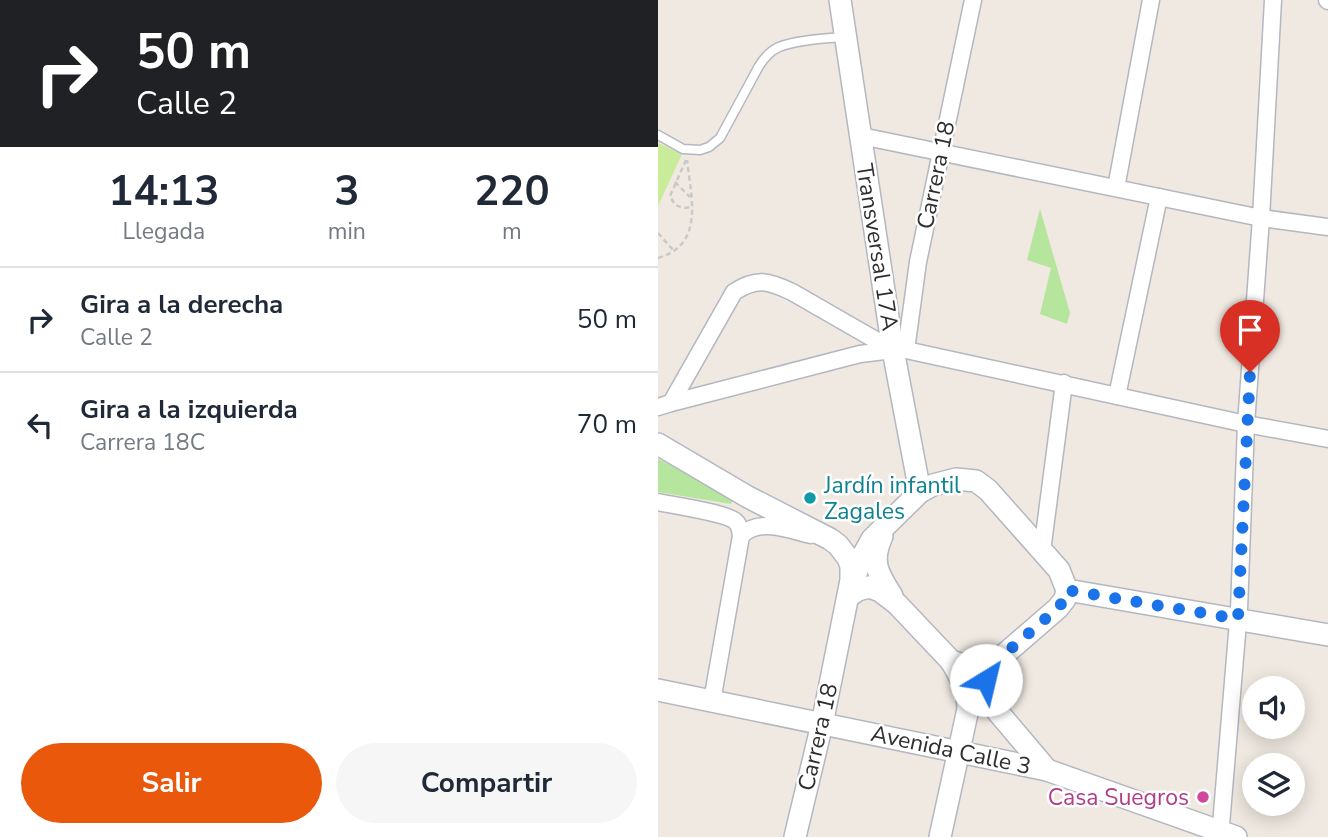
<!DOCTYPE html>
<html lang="es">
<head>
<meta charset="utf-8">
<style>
  body { margin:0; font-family:"Nunito Sans",sans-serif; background:#f6f6f7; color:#1f2937; height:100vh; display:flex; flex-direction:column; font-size:26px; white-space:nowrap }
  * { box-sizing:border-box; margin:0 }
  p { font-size:23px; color:#747a83 }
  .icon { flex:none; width:38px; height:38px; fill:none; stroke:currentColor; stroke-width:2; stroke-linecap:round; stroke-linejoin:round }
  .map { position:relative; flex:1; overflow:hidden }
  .details { display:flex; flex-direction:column; background:#fff; width:658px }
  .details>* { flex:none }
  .hud { background:#202124; color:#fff; overflow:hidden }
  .tools { position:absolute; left:584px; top:676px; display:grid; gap:14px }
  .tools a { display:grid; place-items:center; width:63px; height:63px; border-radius:50%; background:#fff; box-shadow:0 4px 18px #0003; font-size:35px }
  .pin { position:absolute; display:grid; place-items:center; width:60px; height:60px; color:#fff; margin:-72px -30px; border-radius:50% 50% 50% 0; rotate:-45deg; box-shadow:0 0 7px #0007 }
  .pin .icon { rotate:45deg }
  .me { position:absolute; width:77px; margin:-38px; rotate:36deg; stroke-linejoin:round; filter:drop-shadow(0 0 5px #0008) }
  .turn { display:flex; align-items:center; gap:24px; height:147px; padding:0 21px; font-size:32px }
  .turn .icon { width:91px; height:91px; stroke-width:2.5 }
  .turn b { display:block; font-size:49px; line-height:60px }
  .eta { display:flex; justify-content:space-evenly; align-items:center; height:119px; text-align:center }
  .eta b { font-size:42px; font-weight:700; line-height:49px }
  .action { display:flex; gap:14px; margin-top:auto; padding:14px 21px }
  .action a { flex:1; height:80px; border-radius:42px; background:#ea580c; color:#fff; font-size:28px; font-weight:700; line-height:80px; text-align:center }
  .action a+a { background:#f6f6f7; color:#1f2937 }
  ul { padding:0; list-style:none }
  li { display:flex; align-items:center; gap:21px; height:105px; padding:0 21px; border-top:2px solid #e0e1e3 }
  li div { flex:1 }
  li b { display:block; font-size:26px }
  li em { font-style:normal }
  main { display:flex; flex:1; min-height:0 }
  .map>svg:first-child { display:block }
  .green { fill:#b6e59e }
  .pitch { fill:#c9ec9a }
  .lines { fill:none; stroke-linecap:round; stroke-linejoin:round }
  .service-casing { stroke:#b4b7c1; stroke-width:11 }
  .minor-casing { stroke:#b4b7c1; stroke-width:19 }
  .tertiary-casing { stroke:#b4b7c1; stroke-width:24 }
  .path { stroke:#c9c9c9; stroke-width:2.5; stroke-dasharray:5 3.5; stroke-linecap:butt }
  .service { stroke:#fff; stroke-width:8 }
  .minor { stroke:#fff; stroke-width:16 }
  .tertiary { stroke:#fff; stroke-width:21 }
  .route { stroke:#1a73e8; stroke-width:12; stroke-dasharray:0 21.6 }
  .culture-dot { fill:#0f9aa8; stroke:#fff; stroke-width:2.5 }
  .hotel-dot { fill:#d1479c; stroke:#fff; stroke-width:2.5 }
  .labels { text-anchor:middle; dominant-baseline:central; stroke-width:5; stroke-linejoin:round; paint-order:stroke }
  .street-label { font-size:23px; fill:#2e2e2e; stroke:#fff }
  .culture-label { font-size:23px; fill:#0d838f; stroke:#fff; text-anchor:start }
  .hotel-label { font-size:23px; fill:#b23c85; stroke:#fff; text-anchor:end }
</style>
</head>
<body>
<main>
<section class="details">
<div class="hud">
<div class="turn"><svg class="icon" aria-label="right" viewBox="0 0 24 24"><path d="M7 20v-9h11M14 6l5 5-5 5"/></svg><div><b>50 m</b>Calle 2</div></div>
</div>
<div class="eta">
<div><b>14:13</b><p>Llegada</p></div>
<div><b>3</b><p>min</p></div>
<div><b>220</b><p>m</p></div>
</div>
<ul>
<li><svg class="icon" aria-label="right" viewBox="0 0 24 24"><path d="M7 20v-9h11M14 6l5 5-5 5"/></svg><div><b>Gira a la derecha</b><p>Calle 2</p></div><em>50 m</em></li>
<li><svg class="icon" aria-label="left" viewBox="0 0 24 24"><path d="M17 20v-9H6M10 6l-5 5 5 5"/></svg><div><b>Gira a la izquierda</b><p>Carrera 18C</p></div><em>70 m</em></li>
</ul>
<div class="action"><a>Salir</a><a>Compartir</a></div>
</section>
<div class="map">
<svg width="670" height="837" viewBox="0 0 670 837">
  <rect width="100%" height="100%" fill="#efe9e1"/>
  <g class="green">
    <polygon points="382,209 412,313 409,324 382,314 393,268 369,260"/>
    <polygon points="0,459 76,497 73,504 0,492"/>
  </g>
  <polygon class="pitch" points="0,143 24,154 0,206"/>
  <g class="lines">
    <defs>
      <path id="service" d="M0,135L25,149L42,150L51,147L62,138L101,66C106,58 112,51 121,47C138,40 169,38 187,37"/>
      <g id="minor">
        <polyline points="669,0 670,1"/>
        <polyline points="203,136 603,218 670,227"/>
        <polyline points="458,188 493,0"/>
        <polyline points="248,350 260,262 315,0"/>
        <polyline points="459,396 501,197"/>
        <path d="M13,403L76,292C99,277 111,281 134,292L235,350"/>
        <polyline points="0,407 13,403 202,354 235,350 248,350 588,424 670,439"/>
        <path d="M0,502C14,505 68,513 77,521C82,525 82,530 83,536L54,701"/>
        <path d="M83,536C101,517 132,530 153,535"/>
        <polyline points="384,551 406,383"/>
        <polyline points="562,837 581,610 588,424 603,218 615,0"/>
      </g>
      <g id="tertiary">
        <polyline points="182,0 235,350 262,492"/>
        <polyline points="0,444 90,497 172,539 180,545 190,558 193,566 193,580 164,724 137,837"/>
        <path d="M224,536C212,562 220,574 234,596"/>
        <polyline points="195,582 204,557 214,539 262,492 275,485 298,479 318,481 330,490 401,570 409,590"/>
        <polyline points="409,590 670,635"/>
        <polyline points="190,597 200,590 211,587 222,591 239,604 293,661 318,669 334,665 400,608 407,599 409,590"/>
        <path d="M334,665C327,679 328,691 334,705L389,770"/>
        <polyline points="0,690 389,770 578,837"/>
        <path d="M282,837L310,709C310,690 302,676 293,661"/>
      </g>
    </defs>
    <use href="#service" class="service-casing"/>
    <use href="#minor" class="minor-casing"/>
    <use href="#tertiary" class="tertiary-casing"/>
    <g class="path">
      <polyline points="28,160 12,196 17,205 26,208 33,207"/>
      <polyline points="17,182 32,197"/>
      <polyline points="0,233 16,251"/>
      <path d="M0,258C47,245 33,197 29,160"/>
    </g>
    <use href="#service" class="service"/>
    <use href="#minor" class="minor"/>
    <use href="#tertiary" class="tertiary"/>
  </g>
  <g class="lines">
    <polyline class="route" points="328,680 334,665 400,608 407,599 409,590 580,619 592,372"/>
  </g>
  <circle class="culture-dot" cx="152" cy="498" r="7"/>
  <circle class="hotel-dot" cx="545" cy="797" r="7"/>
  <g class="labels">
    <g class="street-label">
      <text transform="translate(278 175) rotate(-78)">Carrera 18</text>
      <text transform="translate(219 247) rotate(81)">Transversal 17A</text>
      <text transform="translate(160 737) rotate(-77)">Carrera 18</text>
      <text transform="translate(293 750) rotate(12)">Avenida Calle 3</text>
    </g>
    <g class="culture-label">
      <text x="166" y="485">Jardín infantil<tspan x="166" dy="26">Zagales</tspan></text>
    </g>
    <g class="hotel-label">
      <text x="531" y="797">Casa Suegros</text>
    </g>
  </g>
</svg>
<div class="tools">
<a><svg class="icon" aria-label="sound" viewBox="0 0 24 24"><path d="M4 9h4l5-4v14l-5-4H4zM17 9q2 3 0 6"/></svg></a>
<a><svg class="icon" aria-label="layers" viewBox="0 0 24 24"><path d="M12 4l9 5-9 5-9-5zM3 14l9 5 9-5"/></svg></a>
</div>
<div class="pin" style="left:592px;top:372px;background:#d93025"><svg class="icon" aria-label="arrive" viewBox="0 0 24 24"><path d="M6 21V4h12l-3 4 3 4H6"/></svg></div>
<svg class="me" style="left:328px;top:680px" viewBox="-20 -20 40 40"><circle r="19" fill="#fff"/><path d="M0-13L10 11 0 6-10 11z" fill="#1a73e8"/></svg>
</div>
</main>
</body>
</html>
